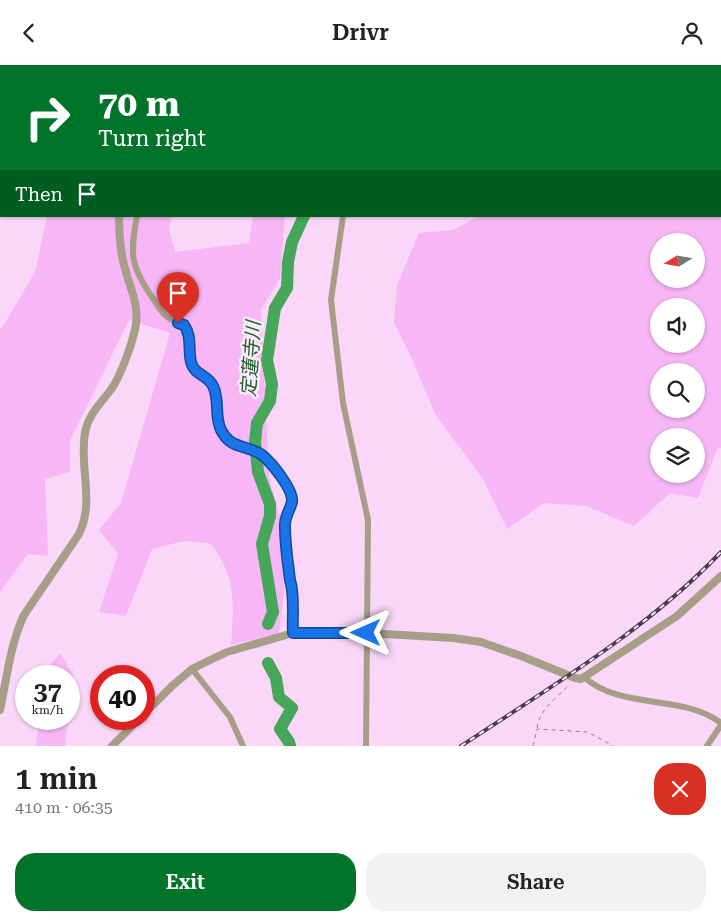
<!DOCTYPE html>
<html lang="en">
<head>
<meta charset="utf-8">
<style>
  body { margin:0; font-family:"Roboto Serif","Noto Sans JP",serif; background:#f2f2f2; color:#222; height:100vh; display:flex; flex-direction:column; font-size:19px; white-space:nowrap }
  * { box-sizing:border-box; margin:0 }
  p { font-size:16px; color:#767676 }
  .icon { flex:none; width:28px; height:28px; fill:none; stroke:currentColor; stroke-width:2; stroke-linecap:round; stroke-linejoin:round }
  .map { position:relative; height:681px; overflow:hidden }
  .drawer { display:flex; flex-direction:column; background:#fff; flex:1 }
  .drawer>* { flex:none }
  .hud { position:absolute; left:0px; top:0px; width:721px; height:152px; box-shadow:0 1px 4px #0004; background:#00752a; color:#fff; overflow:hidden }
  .needle { width:32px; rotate:259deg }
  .buttons { position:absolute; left:650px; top:168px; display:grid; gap:10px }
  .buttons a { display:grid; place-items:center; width:55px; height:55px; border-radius:50%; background:#fff; box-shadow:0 1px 4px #0004; font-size:25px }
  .speed { position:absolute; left:15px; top:600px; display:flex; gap:10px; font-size:25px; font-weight:700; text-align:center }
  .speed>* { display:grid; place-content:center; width:65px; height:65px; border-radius:50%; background:#fff; box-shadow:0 1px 4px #0004; line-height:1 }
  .speed small { font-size:12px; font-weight:400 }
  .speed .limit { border:8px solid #d22; background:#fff; color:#111 }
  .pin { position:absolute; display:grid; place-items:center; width:42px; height:42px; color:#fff; margin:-51px -21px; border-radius:50% 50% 50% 0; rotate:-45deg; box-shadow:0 0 5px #0007 }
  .pin .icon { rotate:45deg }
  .me { position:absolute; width:55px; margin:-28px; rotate:270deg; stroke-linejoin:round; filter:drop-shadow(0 0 4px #0008) }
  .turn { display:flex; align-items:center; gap:18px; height:105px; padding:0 15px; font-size:22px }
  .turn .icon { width:65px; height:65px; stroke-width:2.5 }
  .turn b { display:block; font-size:35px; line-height:42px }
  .then { display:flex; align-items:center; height:48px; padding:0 15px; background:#0003; gap:10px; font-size:19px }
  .round { display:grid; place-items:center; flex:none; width:52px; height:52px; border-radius:20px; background:#f2f2f2 }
  .summary { display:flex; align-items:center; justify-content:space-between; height:85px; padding:0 15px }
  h1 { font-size:30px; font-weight:600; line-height:38px }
  .button { display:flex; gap:10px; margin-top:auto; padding:10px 15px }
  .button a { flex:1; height:58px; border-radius:20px; background:#00752a; color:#fff; font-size:20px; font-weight:600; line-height:58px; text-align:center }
  .button a+a { background:#f2f2f2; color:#222 }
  header { display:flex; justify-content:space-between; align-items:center; height:65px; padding:0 15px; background:#fff; font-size:22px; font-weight:600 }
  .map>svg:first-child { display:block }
  .green { fill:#f7b6f5; fill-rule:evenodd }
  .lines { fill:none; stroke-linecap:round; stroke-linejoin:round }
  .canal { stroke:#46a659; stroke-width:8 }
  .river { stroke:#46a659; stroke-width:12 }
  .path { stroke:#947b93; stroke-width:1; stroke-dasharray:4 4; stroke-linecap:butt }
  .minor { stroke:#a79e88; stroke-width:6 }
  .tertiary { stroke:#a79e88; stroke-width:8 }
  .rail-casing { stroke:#4e3c4e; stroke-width:4 }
  .rail { stroke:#fcebfb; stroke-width:2; stroke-dasharray:5.5; stroke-linecap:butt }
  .route-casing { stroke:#114b97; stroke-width:12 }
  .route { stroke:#1a73e8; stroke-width:9 }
  .labels { text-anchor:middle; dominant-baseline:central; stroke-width:5; stroke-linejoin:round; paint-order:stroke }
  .water-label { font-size:19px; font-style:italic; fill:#1d5e2b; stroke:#fcebfb }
</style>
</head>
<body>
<header><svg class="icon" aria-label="back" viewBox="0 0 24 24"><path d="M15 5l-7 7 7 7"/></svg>Drivr<svg class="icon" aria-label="person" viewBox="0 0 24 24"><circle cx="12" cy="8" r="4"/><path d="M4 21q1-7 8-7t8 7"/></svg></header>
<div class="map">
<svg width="721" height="681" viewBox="0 0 721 681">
  <rect width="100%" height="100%" fill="#fad7f8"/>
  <g class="green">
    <polygon points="63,0 160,0 63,1"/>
    <path d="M520,0H721V383L718,382L698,433L670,428L634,461L586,441L544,438L507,464L483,414L435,349L412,294L394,257L397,220L419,168L453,165L479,151H720V1ZM696,176V214H659V176ZM696,241V279H659V241ZM696,306V344H659V306ZM696,371V409H659V371Z"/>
    <path d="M47,151H172L169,163L175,187L249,178L253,151H285L280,213L261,245L269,412L286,475L284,527L279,568L231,580C234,539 237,513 211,479L184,476L152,484L126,551L99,547L118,489L99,465L121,438L170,268L129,255L70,376V407L45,414L48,491L28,489L0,527V263H2L35,207Z"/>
    <polygon points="60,588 73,609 69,648 69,611 44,611 44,608"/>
    <polygon points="39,654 68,654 65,681 36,681"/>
  </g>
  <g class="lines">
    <g class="canal">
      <polyline points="508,0 509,1"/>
      <polyline points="720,120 721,119"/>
    </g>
    <g class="river">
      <polyline points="293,1 293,0"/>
      <polyline points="268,559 273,547 262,479 270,451 270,439 258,407 255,377 257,358 270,336 272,319 267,295 275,243 287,223 288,197 292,177 304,151"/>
      <polyline points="268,598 276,613 279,632 292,643 280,664 289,677 290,681"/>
    </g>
    <g class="path">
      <polyline points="505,0 506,1"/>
      <polyline points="35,1 35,0"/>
      <polyline points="720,123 721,123"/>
      <polyline points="0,149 1,145"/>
      <path d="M537,663C540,643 557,633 570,619"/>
      <polyline points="533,681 537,664 588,667 613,681"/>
    </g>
    <g class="minor">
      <polyline points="361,1 361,0"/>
      <path d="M137,151C130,189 130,200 152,232C157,239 160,246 166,251C172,257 181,257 186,262L193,302L198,309L209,315L215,324L217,356L222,368L232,379L253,385L264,392L289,424L292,436L285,461L290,515C295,531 292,551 293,568"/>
      <polyline points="343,151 331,235 343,338 368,455 366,681"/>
      <polyline points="192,604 230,652 243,681"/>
      <path d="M584,612C622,646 682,628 721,658"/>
      <polyline points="707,681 721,660"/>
    </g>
    <g class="tertiary">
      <polyline points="0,128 1,129"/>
      <path d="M0,645C7,613 10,580 24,550L79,469C95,436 79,403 85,368C88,348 104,336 114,320C123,304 133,277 136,259C139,239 129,220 124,200C120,184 119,168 119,151"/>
      <polyline points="144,649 172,621 192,604 208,596 227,587 293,568 367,568 453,573 481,577 521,591 575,613 581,614 677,551 721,511"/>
      <polyline points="112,681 139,654"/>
    </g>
    <defs>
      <path id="rail" d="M461,681C549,623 648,564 721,487"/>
    </defs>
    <use href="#rail" class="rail-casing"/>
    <use href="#rail" class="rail"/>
  </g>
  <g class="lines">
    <defs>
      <path id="route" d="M178,258L184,260C192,271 188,284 191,297C194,310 208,310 213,321C220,334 214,351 221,365C231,385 246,379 262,390C271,397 294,425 292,437C290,445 284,453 285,462C285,480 288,498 290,515C295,530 292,552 293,568H366"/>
    </defs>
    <use href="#route" class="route-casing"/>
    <use href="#route" class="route"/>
  </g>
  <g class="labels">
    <g class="water-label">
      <text transform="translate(251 294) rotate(-86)">定蓮寺川</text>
    </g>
  </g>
</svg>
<div class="buttons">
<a><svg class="needle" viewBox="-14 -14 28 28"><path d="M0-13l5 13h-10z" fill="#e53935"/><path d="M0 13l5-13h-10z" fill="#767676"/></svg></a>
<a><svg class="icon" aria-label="sound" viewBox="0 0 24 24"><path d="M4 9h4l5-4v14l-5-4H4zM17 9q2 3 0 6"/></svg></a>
<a><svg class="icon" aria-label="search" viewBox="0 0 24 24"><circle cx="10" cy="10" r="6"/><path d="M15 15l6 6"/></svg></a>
<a><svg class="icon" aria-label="layers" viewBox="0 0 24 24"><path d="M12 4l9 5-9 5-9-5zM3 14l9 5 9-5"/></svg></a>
</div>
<div class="speed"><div>37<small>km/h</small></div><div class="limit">40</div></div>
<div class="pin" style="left:178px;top:258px;background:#d93025"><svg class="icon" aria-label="arrive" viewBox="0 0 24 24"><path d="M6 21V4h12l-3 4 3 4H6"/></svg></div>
<svg class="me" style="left:366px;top:568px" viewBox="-20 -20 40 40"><path d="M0-17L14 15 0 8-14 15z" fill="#1a73e8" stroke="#fff" stroke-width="4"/></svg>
<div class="hud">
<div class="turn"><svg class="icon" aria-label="right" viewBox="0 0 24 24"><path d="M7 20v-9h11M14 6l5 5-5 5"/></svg><div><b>70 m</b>Turn right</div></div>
<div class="then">Then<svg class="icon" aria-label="arrive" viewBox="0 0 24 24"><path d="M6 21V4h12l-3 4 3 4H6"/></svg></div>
</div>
</div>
<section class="drawer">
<div class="summary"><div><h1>1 min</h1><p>410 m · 06:35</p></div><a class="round" style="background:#d93025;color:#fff"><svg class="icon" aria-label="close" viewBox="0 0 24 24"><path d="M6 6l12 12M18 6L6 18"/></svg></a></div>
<div class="button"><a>Exit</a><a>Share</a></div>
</section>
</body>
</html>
